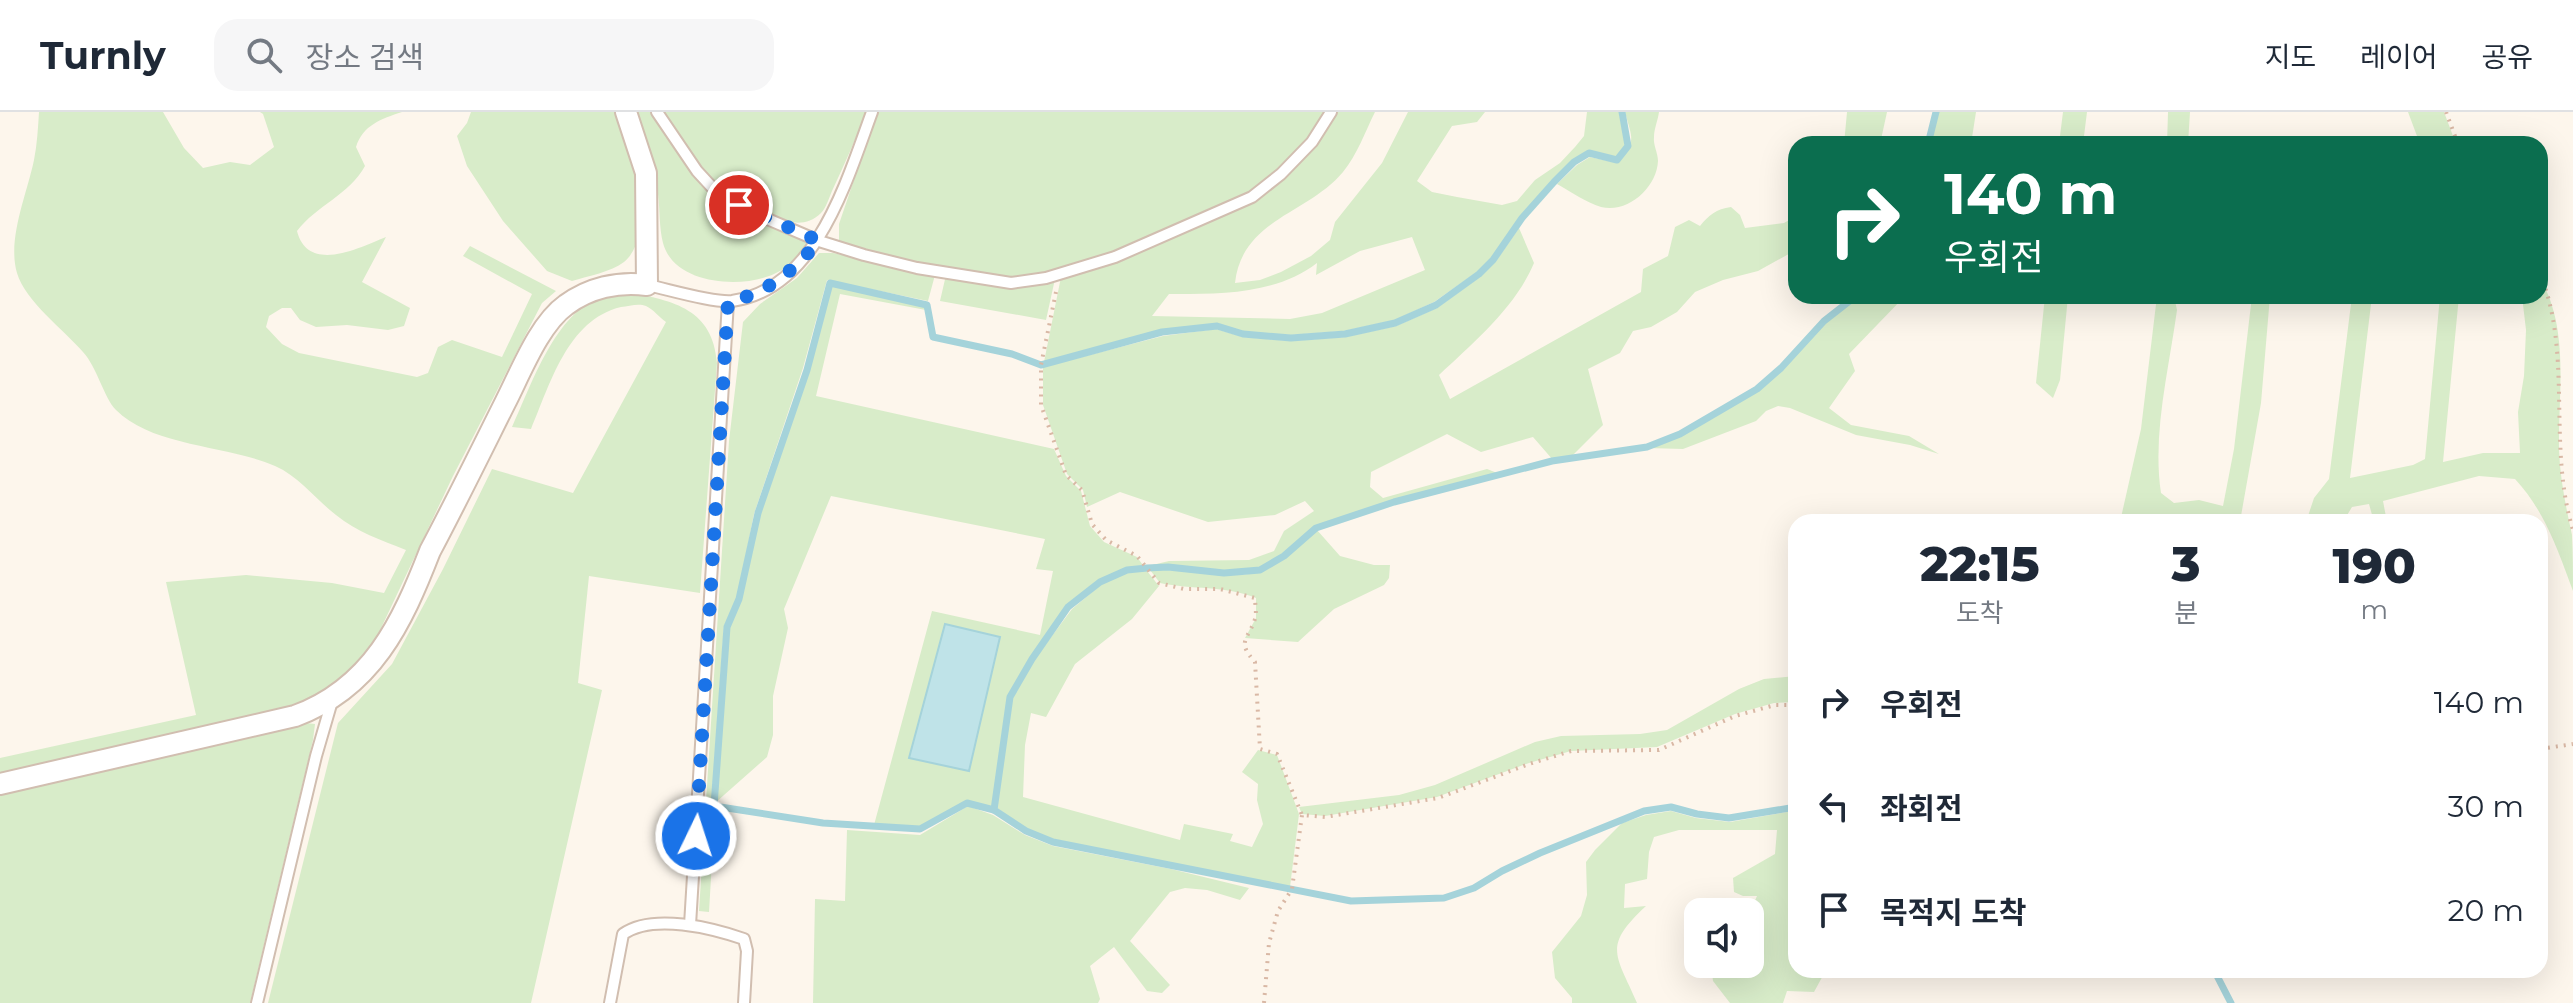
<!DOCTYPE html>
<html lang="ko">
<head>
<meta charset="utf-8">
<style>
  body { margin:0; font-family:Montserrat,"Noto Sans KR",sans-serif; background:#f6f6f7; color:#1f2937; height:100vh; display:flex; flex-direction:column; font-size:30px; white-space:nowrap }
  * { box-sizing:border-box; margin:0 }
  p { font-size:26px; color:#747a83 }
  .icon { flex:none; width:44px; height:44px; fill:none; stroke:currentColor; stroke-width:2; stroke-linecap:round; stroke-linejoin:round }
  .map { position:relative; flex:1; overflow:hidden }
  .sheet { position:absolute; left:1788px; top:402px; width:760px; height:464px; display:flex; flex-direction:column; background:#fff; border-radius:24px; box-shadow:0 8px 32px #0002 }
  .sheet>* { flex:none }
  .hud { position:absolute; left:1788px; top:24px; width:760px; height:168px; border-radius:24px; box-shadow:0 8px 32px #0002; background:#0b6e4f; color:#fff; overflow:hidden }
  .buttons { position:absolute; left:1684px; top:786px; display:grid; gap:16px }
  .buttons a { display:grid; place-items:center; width:80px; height:80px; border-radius:16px; background:#fff; box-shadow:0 8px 32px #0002; font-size:40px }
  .pin { position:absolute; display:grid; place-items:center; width:68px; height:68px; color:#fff; margin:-34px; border:4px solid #fff; border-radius:50%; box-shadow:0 2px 8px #0007 }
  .me { position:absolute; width:88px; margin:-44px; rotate:4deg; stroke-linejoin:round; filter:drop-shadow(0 0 6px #0008) }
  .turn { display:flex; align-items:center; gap:28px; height:168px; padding:0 24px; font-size:36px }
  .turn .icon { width:104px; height:104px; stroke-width:2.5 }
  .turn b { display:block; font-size:56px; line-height:68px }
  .eta { display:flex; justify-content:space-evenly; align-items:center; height:136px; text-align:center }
  .eta b { font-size:48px; font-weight:800; line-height:56px }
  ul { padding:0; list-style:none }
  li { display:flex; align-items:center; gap:24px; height:104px; padding:0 24px }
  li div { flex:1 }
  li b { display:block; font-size:30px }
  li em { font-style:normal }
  header { display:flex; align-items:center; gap:48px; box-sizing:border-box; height:112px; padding:0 40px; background:#fff; border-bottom:2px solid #e0e1e3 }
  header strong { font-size:38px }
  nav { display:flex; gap:44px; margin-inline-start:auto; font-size:28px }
  .search { width:560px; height:72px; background:#f6f6f7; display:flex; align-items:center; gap:20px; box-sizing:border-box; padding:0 28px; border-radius:24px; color:#747a83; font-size:30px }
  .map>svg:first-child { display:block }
  .green { fill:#d8ecc9; fill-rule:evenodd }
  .water { fill:#bfe3e8; stroke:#a5d3da; stroke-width:2 }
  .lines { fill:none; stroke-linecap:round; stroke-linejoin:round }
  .stream { stroke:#a5d3da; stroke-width:7 }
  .lane-casing { stroke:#d1beb0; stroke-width:14 }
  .street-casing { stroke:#d1beb0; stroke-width:24 }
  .path { stroke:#d9b8a5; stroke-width:4; stroke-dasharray:2 6; stroke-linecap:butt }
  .lane { stroke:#fff; stroke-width:10 }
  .street { stroke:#fff; stroke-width:20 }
  .route { stroke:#1a73e8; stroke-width:14; stroke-dasharray:0 25.2 }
</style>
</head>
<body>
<header>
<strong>Turnly</strong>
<div class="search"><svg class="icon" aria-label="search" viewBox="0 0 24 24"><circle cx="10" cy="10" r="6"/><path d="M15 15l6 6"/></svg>장소 검색</div>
<nav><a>지도</a><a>레이어</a><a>공유</a></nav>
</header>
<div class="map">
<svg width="2573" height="891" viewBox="0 0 2573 891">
  <rect width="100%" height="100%" fill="#fdf6ec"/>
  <g class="green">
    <path d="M39,0H163L184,36L203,56L230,50L250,53L274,35L263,2L260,0H402C381,7 363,13 356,35L365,54C350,82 316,94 297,119C308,162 359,136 386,125L362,170L410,196L404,214L388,218L347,213L316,215L300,208L291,196H282L269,204L266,215L282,232L299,241L417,265L428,261L438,235L452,228L502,245L532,182L463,144L470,134L556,179L542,191L453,364L365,550L353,564L303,592L0,664V646L196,603L166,470L246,463L332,471L384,481L406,438C381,428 357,420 336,403C315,387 300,365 275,354C227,333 153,335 116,298C104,286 97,255 83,240C64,218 25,189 17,161C7,127 27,82 34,48C37,33 38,16 39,0Z"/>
    <path d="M471,0H620C626,21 638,44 640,66C643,90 645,133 624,150C611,160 588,164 572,169L547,159L503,109L467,54L457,24L467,11Z"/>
    <path d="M635,0H653L716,86L811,131C800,143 790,155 774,162C742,177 674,173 663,131C659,116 660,98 658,82C654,53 647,27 635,0Z"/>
    <path d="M661,0H866C856,27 844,53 832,79C829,86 826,96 821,101C807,115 791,111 775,106C710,81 698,55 661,0Z"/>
    <polygon points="877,0 1327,0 1310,28 1279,59 1250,82 1114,142 1045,163 1011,168 918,153 865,140 839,129 839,112"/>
    <path d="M1334,0H1375C1365,20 1357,43 1343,60C1308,102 1242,107 1235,171L1260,168L1281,160L1311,144L1330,128L1335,110L1382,51L1408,0H1485L1477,10L1452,14L1417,69L1432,80L1457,85L1502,93L1517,89L1535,68L1560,51L1575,35L1584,24L1587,0H1619L1625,33L1616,45L1588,38L1573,48L1552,68L1520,104L1491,146L1477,160L1434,190L1395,208L1344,219L1291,223L1244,220L1217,211L1162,218L1044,250L1061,165L1254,87ZM1412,125L1425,158L1322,201L1290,207L1152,204L1169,182C1219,182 1275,183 1317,151L1316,163L1360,139Z"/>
    <path d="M1625,0H1659C1658,8 1654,17 1654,25C1653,33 1658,41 1658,49C1657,75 1628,102 1601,95C1586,90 1571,80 1557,72L1577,53L1590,45L1618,51C1637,28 1632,27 1625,0Z"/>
    <polygon points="1847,0 1887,0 1880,32 1844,32"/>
    <polygon points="1938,0 1976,0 1971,32 1929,32"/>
    <polygon points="2063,0 2087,0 2083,32 2059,32"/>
    <polygon points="2168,0 2190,0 2188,32 2167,32"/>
    <polygon points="2408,0 2444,0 2456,32 2420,32"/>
    <path d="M1731,95L1740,103L1745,116L1784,111L1796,104V138L1758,159L1723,168L1695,180L1677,200L1651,215L1633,219L1620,241L1588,257L1603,313L1570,346L1553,348L1533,325L1481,340L1447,322L1371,360L1370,375L1383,386L1487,357L1497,361L1394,389L1384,395L1315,415L1283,443L1260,457L1224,460L1148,454L1169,449L1249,448L1274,439L1284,419L1314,399L1305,389L1275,403L1208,410L1120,380L1087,395L1083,378L1067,362L1043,293V255L1163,224L1216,217L1243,225L1291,229L1345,225L1396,214L1437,196L1481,164L1496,149L1519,116L1534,151C1515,196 1474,230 1439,263L1450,287L1641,180L1643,157L1668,144L1675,115L1689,108L1700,114C1709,103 1716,97 1731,95Z"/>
    <polygon points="819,141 833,141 935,163 928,189 827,168 803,256 754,402 737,487 724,514 711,697 715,698 709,800 699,799 729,329 743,210 760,192 797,166"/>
    <polygon points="946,163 980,170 1055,167 1046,208 940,189"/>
    <path d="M2540,166C2570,218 2558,280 2559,337C2560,367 2566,395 2572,423C2573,441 2573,461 2573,479C2558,439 2545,399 2515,367L2479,364L2383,389L2387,410H2374L2369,392L2352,395L2343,410H2306L2314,386L2329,367L2352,184H2372L2350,366L2413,353L2425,347L2440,184H2459L2443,350L2483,341H2520L2518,300L2524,264L2526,218L2522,184H2540Z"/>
    <polygon points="832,173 926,195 926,198 840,182 816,284 1054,337 1066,364 1081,379 1090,414 1104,430 1137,445 1145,456 1128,456 1099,468 1067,494 1029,547 1009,585 994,695 967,689 919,715 874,713 932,499 1040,523 1053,459 1036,457 1045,427 831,384 784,497 788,516 773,584 773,623 767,645 715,691 729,516 741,489 760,401 809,259"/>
    <path d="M628,180C674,189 713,197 717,251L700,481L589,464L578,571L602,578L531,891H268L338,611L392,552L443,457L492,357L573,381L666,210C660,206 653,197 646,194C639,191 629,194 621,195C567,208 550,273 531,317L512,315C532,272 555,200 603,184C611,182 620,181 628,180Z"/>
    <polygon points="1858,184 1905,184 1849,242 1855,259 1829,296 1851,313 1909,324 1939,342 1910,333 1856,323 1790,296 1778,294 1766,299 1756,309 1683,337 1647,336 1680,323 1758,278 1782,257 1825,210"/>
    <polygon points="2045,184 2068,184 2060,268 2053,286 2036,271"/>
    <path d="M2157,184H2174L2177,198C2169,257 2152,322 2161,381L2174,391L2199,388L2223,394L2234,337L2252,184H2270L2261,291L2241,404L2247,410H2120L2141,317Z"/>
    <path d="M1317,418L1340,444L1374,453H1390L1389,466L1384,473L1334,497L1298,530L1245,526L1256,506V486C1225,473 1192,478 1160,471L1150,458C1182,456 1233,469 1262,459C1283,451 1300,432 1317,418Z"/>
    <polygon points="1128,459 1147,459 1159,474 1132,507 1075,552 1046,605 1031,601 1025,633 1023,685 1180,728 1184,712 1233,722 1230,729 1252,735 1263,712 1257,688 1258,672 1242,660 1258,638 1277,643 1299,702 1290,775 1053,727 1026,717 997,696 1012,586 1034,548 1072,497 1103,471"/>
    <polygon points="1796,564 1796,590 1774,591 1735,602 1657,635 1571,639 1529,651 1437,685 1325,704 1302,702 1299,695 1399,683 1435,673 1535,630 1561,624 1640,622 1667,618 1739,577 1764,567"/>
    <polygon points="306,611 315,612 313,628 250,891 0,891 0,681 91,662"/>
    <polygon points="968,694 993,703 1025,723 1053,734 1171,757 1249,776 1240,788 1207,778 1185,776 1170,780 1130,829 1170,873 1162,881 1147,879 1114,835 1090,854 1100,887 1098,891 813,891 815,787 845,789 847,718 920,723"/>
    <path d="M1671,699L1696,706L1730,710L1793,699L1796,706V858H1826L1814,880L1787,879L1783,891H1730L1713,869L1711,852H1750V800L1757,784H1743L1734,780L1733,766L1775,742L1777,718H1679L1654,725L1649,740L1647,767L1625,772L1624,796L1646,794C1602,835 1616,842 1637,891H1572V886L1555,866L1552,840L1581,804L1587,783L1586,750L1595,738L1622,711L1646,703Z"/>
  </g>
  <polygon class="water" points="945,512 1000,525 969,659 909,646"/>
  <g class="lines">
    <g class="stream">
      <polyline points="1928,32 1936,0"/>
      <polyline points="1796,695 1729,706 1697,702 1671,695 1644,699 1540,741 1502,759 1474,776 1444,786 1351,789 1053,730 1026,719 994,698 1010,585 1032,547 1068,495 1100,470 1127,458 1147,456 1168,455 1224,461 1260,458 1284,444 1316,416 1394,390 1552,349 1647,335 1680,322 1757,277 1781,256 1824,209 1856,184"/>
      <polyline points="994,698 967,691 920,717 823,711 714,694 727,515 739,487 758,401 807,258 830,171 927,193 933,225 1012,242 1041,253 1162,220 1217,214 1243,222 1291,226 1345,222 1395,211 1436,193 1479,162 1493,148 1522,106 1554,70 1574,50 1589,41 1617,48 1628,34 1622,0"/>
      <polyline points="2214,858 2231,891"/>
    </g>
    <defs>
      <g id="lane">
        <polyline points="657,0 697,59 720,84 758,103 819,129 864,143 917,156 1011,171 1046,166 1115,145 1252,85 1281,62 1312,30 1331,0"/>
        <path d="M647,173C667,177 713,191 732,189C816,178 847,68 872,0"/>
        <polyline points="690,813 728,190"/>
        <polyline points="257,891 316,644 332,589"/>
        <path d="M610,891L623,822C653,801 712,816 744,827L747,839L744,891"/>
      </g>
      <path id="street" d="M0,672L295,604C372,576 402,511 430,439C456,390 480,341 505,291C520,262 539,212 566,193C589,176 618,169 647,173L646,61L626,0"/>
    </defs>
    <use href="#lane" class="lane-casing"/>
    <use href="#street" class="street-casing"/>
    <g class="path">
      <polyline points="2446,0 2458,32"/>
      <path d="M2540,162C2573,240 2547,335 2573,418"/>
      <path d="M1056,180L1041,253V293L1066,363L1082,378L1092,412L1106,428L1137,444L1159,471L1184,477H1220L1255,486C1255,493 1257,501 1255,507C1248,528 1236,529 1255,550L1260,637L1277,642L1302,703L1325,705L1438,686L1529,652L1571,639L1659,638L1735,604L1775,593H1796"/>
      <polyline points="2540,637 2573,632"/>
      <polyline points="1264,891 1269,831 1278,799 1292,777 1302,703"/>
    </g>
    <use href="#lane" class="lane"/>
    <use href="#street" class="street"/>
  </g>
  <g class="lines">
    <path class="route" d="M696,724L728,190C768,181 793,159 819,129L739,93"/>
  </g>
</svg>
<div class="buttons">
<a><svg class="icon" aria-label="sound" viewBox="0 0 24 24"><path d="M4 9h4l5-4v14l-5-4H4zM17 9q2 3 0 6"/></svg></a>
</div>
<div class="pin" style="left:739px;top:93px;background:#d93025"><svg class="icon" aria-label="arrive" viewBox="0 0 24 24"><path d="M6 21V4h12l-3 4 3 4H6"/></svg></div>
<svg class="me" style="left:696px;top:724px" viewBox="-20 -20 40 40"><circle r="17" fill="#1a73e8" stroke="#fff" stroke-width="3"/><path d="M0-11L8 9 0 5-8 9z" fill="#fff"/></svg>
<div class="hud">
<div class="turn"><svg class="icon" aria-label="right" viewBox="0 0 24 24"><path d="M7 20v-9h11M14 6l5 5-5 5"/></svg><div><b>140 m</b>우회전</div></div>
</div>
<section class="sheet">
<div class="eta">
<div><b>22:15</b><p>도착</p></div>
<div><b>3</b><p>분</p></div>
<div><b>190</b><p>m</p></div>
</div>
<ul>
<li><svg class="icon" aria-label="right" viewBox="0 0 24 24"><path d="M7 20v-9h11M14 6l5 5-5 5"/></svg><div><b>우회전</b></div><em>140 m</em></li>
<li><svg class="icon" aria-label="left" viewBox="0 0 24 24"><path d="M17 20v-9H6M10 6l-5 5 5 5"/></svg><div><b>좌회전</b></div><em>30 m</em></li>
<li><svg class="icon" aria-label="arrive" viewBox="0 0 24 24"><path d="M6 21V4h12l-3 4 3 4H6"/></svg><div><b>목적지 도착</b></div><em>20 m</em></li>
</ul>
</section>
</div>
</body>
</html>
